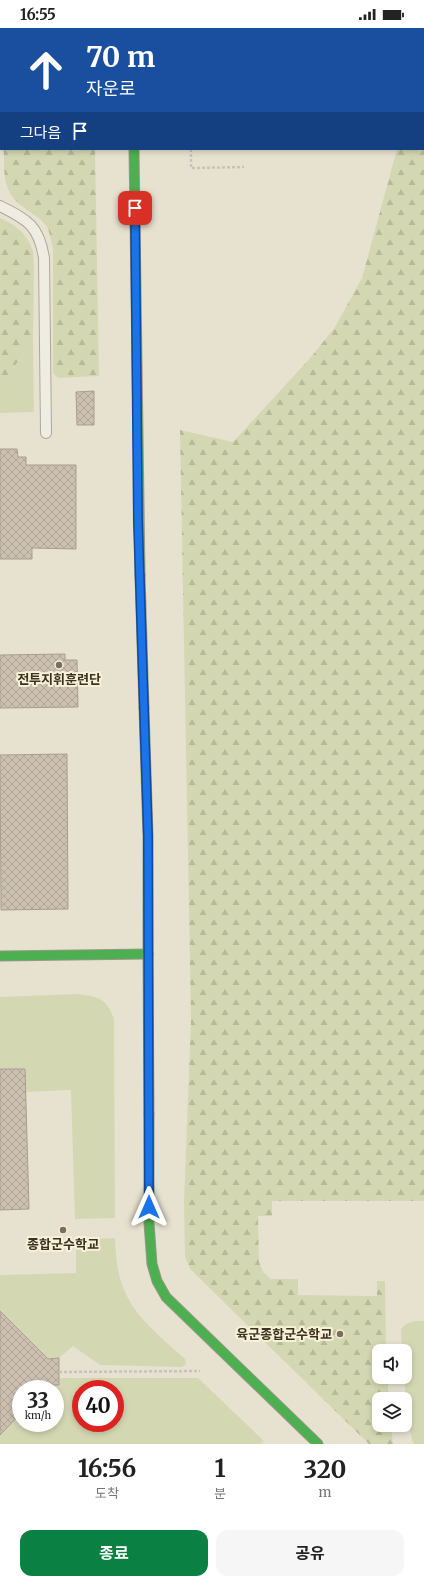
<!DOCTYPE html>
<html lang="ko">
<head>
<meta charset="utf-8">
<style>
  body { margin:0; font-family:Merriweather,"Noto Sans KR",serif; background:#f6f6f6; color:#222; height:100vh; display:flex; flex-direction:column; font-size:15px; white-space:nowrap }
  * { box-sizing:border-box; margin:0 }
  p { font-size:13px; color:#767676 }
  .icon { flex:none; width:22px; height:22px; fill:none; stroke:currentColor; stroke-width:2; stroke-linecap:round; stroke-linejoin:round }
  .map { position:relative; height:1416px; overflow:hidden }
  .panel { display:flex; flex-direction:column; background:#fff; flex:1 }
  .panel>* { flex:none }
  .guide { position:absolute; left:0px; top:0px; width:424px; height:122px; box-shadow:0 2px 6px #0003; background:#1a4fa0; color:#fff; overflow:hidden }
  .buttons { position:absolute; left:372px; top:1316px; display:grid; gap:8px }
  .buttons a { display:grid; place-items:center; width:40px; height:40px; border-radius:8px; background:#fff; box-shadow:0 2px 6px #0003; font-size:20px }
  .speed { position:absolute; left:12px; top:1352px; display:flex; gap:8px; font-size:20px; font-weight:700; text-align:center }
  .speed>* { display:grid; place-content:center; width:52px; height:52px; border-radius:50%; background:#fff; box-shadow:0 2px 6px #0003; line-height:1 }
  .speed small { font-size:10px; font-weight:400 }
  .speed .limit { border:6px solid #d22; background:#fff; color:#111 }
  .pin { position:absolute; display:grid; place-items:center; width:34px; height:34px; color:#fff; margin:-17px; border-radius:8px; box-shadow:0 2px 6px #0006 }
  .me { position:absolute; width:44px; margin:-22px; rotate:0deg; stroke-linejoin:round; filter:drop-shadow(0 0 3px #0008) }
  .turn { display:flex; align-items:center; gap:14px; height:84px; padding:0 20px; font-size:18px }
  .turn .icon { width:52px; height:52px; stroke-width:2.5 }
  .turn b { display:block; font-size:28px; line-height:34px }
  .then { display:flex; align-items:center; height:38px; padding:0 20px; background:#0003; gap:8px; font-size:15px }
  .eta { display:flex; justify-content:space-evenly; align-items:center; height:68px; text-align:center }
  .eta b { font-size:24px; font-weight:700; line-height:28px }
  .cta { display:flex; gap:8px; margin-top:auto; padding:8px 20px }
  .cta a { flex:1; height:46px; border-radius:12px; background:#0b8043; color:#fff; font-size:16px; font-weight:700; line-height:46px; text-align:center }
  .cta a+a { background:#f6f6f6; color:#222 }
  .status { display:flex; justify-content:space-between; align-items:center; height:28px; padding:0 20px; background:#fff; direction:ltr }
  .status svg { height:11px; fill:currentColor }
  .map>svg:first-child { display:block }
  .grass { fill:#d4d8b2; fill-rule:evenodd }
  .forest { fill:url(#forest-firs) }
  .building { fill:url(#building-cross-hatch); stroke:#a89e8f }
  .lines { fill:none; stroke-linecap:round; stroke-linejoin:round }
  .lane-casing { stroke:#ada798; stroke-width:12 }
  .fast-casing { stroke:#9c9688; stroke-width:11 }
  .slow-casing { stroke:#9c9688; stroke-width:11 }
  .jam-casing { stroke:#9c9688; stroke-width:11 }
  .path { stroke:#c8c3b8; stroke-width:2.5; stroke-dasharray:3 2; stroke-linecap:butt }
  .lane { stroke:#efece2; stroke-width:10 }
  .fast { stroke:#4caf50; stroke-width:9 }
  .slow { stroke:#ffc107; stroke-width:9 }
  .jam { stroke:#c62828; stroke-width:9 }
  .route-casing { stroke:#114b97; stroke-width:10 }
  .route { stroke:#1a73e8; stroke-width:7 }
  .poi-dot { fill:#786f5e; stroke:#f7f1d7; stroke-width:1.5 }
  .labels { text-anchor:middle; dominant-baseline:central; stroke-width:4; stroke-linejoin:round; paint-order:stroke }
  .poi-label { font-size:13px; font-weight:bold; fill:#3d3120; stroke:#f7f1d7 }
</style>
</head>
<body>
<div class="status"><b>16:55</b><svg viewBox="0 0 49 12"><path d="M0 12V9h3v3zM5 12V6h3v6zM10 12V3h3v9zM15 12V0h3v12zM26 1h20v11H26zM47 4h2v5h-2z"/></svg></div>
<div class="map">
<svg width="424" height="1416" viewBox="0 0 424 1416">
  <defs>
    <pattern id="forest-firs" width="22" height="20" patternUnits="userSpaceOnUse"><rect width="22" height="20" fill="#d4d8b2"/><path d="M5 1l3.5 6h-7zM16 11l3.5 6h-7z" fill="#b7ba99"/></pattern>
    <pattern id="building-cross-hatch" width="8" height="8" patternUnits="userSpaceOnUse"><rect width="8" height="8" fill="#ccc1b1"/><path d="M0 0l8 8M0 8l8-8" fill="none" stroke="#b0a698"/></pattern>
  </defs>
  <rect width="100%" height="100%" fill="#e7e2d0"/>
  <g class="grass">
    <polygon points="33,313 34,384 0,385 0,358"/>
    <path d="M75,966C95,968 108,969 114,992L115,1190L75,1191L71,1062L25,1064V1041H0V969Z"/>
    <path d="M115,1210C116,1225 116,1239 121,1253C130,1286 161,1309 185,1331L186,1336L182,1339L100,1337L73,1318L59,1330L48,1331L0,1283V1247L76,1245V1212Z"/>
    <polygon points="415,1293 424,1293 424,1416 414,1416 412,1412 407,1384 404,1349 405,1349 405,1323 402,1323 401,1301 406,1296"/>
    <path d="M59,1350H198L264,1413L260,1416H0V1407L21,1385V1395H55V1361H45L48,1357H59ZM81,1361H115V1395H81Z"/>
  </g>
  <g class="forest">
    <polygon points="422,0 424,0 424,1173 272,1173 272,1188 258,1188 259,1234 263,1244 271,1251 298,1251 298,1267 377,1268 377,1253 385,1253 386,1323 379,1323 379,1349 387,1349 389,1371 379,1371 379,1397 391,1397 393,1416 369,1416 190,1241 185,1229 184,1174 191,991 180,402 233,414 312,328 335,299 362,250 397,121 423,121"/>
    <path d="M4,121H95L99,348L58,350L53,345V220C51,213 50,205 47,199C38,185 18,181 9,163C3,151 4,135 4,121Z"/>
    <polygon points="0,190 12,196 22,204 29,214 33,223 34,241 33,313 0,358"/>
  </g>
  <g class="building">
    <polygon points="94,363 94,397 77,397 76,364"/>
    <polygon points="0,421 17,421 18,429 26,429 26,437 76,437 76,521 32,520 32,531 0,531"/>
    <polygon points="65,626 65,632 77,632 78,679 0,680 0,627"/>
    <polygon points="67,726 68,881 1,882 0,727"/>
    <polygon points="0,1041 25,1041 29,1181 0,1182"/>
    <polygon points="0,1283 48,1331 59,1330 59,1357 48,1357 45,1361 21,1361 21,1385 0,1407"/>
  </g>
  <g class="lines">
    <defs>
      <path id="lane" d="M0,178C28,192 39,198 44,230L46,405"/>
      <g id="fast">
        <polyline points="132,0 132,1"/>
        <polyline points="134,121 140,547"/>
        <polyline points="144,680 148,808 148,926"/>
        <polyline points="0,928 148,926"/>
        <polyline points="149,1086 149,1195 152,1236 157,1253 166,1269 318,1416"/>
      </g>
      <polyline id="slow" points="148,926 149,1086"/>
      <polyline id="jam" points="140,547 144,680"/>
    </defs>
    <use href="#lane" class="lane-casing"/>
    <use href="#fast" class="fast-casing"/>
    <use href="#slow" class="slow-casing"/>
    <use href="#jam" class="jam-casing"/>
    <g class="path">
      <polyline points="190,0 190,1"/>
      <polyline points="191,121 191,140 244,139"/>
      <polyline points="59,1344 200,1343"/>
    </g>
    <use href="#lane" class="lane"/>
    <use href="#fast" class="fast"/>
    <use href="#slow" class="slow"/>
    <use href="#jam" class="jam"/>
  </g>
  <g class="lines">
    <defs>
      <polyline id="route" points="135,180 138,494 148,808 149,1179"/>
    </defs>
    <use href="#route" class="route-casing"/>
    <use href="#route" class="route"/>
  </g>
  <g class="poi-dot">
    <circle cx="59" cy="637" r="4"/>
    <circle cx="63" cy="1202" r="4"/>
    <circle cx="340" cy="1306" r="4"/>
  </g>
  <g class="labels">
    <g class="poi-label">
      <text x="59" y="651">전투지휘훈련단</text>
      <text x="63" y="1216">종합군수학교</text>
      <text x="332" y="1306" text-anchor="end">육군종합군수학교</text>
    </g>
  </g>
</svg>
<div class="buttons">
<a><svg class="icon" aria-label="sound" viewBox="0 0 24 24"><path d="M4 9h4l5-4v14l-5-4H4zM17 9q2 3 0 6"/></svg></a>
<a><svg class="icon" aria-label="layers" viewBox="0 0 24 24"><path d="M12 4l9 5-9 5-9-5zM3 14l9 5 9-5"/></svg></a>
</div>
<div class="speed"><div>33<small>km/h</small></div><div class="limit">40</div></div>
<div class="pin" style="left:135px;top:180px;background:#d93025"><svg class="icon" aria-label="arrive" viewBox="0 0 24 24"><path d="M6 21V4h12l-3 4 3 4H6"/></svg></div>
<svg class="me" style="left:149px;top:1179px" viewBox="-20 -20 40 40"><path d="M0-17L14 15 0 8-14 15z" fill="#1a73e8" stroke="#fff" stroke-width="4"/></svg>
<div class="guide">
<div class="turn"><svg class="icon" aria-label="ahead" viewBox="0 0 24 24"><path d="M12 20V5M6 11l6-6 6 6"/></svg><div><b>70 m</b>자운로</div></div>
<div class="then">그다음<svg class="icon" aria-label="arrive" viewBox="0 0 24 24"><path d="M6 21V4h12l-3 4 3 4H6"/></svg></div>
</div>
</div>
<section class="panel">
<div class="eta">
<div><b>16:56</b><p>도착</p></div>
<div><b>1</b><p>분</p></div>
<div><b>320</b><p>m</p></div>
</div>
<div class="cta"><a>종료</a><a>공유</a></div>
</section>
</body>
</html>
